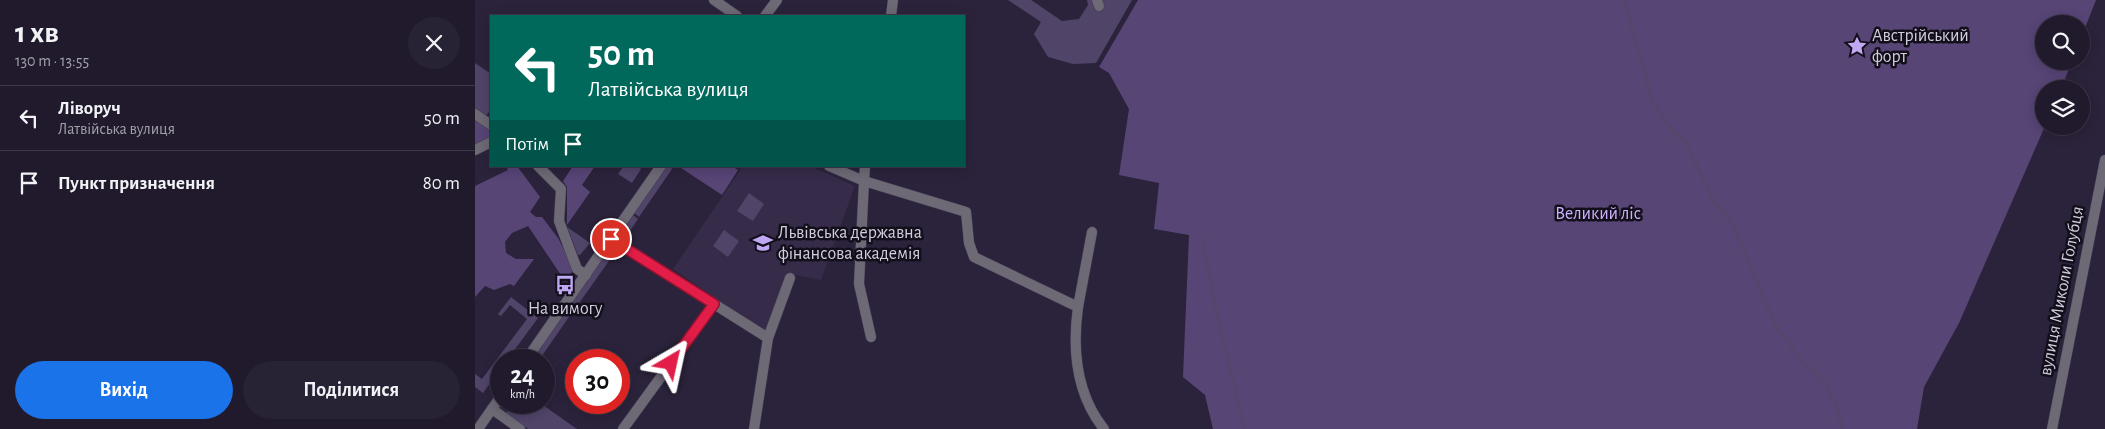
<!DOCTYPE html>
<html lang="uk">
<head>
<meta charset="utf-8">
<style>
  body { margin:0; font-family:"Alegreya Sans",sans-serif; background:#282334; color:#f1f3f6; height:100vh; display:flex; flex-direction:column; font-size:19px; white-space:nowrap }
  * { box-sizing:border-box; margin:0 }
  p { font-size:16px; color:#a2a1a9 }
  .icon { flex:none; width:28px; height:28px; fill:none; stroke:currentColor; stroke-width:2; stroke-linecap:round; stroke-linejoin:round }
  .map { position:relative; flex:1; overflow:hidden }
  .sheet { display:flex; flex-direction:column; background:#201a2c; width:475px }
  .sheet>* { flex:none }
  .hud { position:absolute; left:15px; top:15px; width:475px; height:152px; border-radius:0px; box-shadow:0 2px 12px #0003,0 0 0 1px #3d3848; background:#00695c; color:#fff; overflow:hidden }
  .tools { position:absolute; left:1560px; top:15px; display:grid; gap:10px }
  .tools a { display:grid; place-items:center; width:55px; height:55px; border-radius:50%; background:#201a2c; box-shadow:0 2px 12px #0003,0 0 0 1px #3d3848; font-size:25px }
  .speed { position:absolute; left:15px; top:349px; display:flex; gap:10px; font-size:25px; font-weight:700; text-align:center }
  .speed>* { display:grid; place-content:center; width:65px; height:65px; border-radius:50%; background:#201a2c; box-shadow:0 2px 12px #0003,0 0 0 1px #3d3848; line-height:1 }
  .speed small { font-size:12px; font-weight:400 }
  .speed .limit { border:8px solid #d22; background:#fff; color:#111 }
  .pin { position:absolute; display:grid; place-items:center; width:42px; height:42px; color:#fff; margin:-21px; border:2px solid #fff; border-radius:50%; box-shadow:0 1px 5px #0007 }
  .me { position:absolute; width:55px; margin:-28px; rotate:36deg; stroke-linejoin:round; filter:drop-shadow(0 0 4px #0008) }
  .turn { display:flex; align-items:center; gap:18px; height:105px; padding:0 15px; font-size:22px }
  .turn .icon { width:65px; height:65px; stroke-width:2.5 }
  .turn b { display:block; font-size:35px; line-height:42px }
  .then { display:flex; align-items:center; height:48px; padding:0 15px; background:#0003; gap:10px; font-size:19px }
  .round { display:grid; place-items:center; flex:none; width:52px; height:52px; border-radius:26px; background:#282334 }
  .head { display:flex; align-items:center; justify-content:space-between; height:85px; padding:0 15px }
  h1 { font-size:30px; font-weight:700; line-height:38px }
  .action { display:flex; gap:10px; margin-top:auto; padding:10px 15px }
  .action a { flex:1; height:58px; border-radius:30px; background:#1a73e8; color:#fff; font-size:20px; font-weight:700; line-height:58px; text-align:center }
  .action a+a { background:#282334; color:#f1f3f6 }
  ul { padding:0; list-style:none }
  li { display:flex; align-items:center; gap:15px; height:65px; padding:0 15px; border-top:1px solid #3d3848 }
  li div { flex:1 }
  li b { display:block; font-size:19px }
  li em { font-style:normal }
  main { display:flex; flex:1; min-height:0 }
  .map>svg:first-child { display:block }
  .built { fill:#362b49 }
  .green { fill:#514469 }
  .forest { fill:#574576 }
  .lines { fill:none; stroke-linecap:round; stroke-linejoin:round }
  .stream { stroke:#55466a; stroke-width:3 }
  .street-casing { stroke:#463e55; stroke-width:11 }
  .street { stroke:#6d6975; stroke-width:10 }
  .route-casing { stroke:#92132f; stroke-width:12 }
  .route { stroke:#e11d48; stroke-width:9 }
  .labels { text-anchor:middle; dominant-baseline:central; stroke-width:5; stroke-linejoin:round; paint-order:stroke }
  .poi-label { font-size:18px; fill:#d3cede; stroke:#120f1a; text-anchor:start }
  .park-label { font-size:18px; fill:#cbb0fe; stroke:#120f1a }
  .street-label { font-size:18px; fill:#d3cede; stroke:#120f1a }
</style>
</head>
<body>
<main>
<section class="sheet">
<div class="head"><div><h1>1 хв</h1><p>130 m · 13:55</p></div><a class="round"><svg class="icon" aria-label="close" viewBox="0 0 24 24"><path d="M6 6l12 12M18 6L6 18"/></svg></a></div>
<ul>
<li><svg class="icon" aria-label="left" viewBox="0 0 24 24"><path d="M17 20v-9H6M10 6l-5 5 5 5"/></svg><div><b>Ліворуч</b><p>Латвійська вулиця</p></div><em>50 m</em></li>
<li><svg class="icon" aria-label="arrive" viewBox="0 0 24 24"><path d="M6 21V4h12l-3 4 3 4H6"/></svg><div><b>Пункт призначення</b></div><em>80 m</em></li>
</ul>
<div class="action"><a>Вихід</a><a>Поділитися</a></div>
</section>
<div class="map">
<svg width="1630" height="429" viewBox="0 0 1630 429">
  <rect width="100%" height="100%" fill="#2b233b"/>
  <polygon class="built" points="262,166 335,166 380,186 346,280 315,274 292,334 198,269 266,169"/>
  <g class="green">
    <polygon points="533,0 556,0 587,21 604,19 613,5 612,0 657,0 621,63 598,64 573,57 559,34 566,22"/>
    <polygon points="0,63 16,74 16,109 11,116 0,109"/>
    <polygon points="149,166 163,166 166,169 157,183 143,174"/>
    <polygon points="189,166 199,166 164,217 158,212"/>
    <polygon points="274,193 289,204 278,221 262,211"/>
    <polygon points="157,214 163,219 146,244 139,240"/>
    <polygon points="92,227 115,243 105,255 103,255"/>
    <polygon points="249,230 264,241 253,257 238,246"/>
    <polygon points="137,244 143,248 100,309 93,304"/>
    <polygon points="36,297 63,318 32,360 26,360 26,368 8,393 0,387 0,374 7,379 52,319 35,305 26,316 23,314"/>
    <polygon points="90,310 96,314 64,360 56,360"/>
    <polygon points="39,403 65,403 102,429 53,429 31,413"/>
  </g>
  <g class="forest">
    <polygon points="663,0 1621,0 1606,38 1606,24 1569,24 1569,61 1597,61 1586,89 1569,89 1570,126 1484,323 1449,387 1442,429 738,429 730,395 708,377 714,235 679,229 684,183 644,175 654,109 634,73 624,67"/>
    <polygon points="0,119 16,129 16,140 0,148"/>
    <polygon points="31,166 42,166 65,197 55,212 61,217 67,217 83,238 99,269 90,281 53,226 37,233 30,242 31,253 41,259 59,259 39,286 35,284 19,290 10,286 0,297 0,186 33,170"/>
    <polygon points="98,166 120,166 107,185 115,192 92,225 92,187 88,181"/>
    <polygon points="207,166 257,166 263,170 247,195 206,168"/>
  </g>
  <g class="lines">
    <g class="stream">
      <polyline points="1149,0 1178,102 1198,132 1211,143 1239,202 1258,225 1300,324 1325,359 1348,380 1362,408 1367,429"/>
      <polyline points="727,238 744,324 770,429"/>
    </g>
    <defs>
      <g id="street">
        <polyline points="239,0 262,16"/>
        <polyline points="622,0 624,6"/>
        <polyline points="290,16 302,0"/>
        <polyline points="416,16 418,0"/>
        <polyline points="0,114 16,125"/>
        <polyline points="0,150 16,142"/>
        <polyline points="63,166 86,189 84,221 102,269 111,275"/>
        <polyline points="354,166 389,181 384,284 396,337"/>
        <path d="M390,166L389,181L491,212L494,243L499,257L603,307C597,351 601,394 629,429"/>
        <polyline points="136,239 293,338"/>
        <polyline points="603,307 617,232"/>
        <polyline points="51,360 186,166"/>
        <polyline points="17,409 45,429"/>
        <polyline points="3,429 26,396"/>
        <polyline points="148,429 239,304"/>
        <polyline points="279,429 293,338 315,278"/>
        <polyline points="1577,429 1630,160"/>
      </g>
    </defs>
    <use href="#street" class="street-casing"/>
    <use href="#street" class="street"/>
  </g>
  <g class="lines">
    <defs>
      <polyline id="route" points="136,239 239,304 196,363"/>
    </defs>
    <use href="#route" class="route-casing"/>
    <use href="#route" class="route"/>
  </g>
  <defs>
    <symbol id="sight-bare" viewBox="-9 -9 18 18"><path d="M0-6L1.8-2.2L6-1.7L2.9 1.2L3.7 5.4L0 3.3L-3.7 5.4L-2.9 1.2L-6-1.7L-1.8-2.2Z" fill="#c1a8f3" stroke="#120f1a" stroke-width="2.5" paint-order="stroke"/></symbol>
    <symbol id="university-bare" viewBox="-9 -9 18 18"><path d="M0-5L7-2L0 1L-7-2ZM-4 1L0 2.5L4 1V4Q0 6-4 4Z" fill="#c1a8f3" stroke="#120f1a" stroke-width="2.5" paint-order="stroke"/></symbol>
    <symbol id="bus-bare" viewBox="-9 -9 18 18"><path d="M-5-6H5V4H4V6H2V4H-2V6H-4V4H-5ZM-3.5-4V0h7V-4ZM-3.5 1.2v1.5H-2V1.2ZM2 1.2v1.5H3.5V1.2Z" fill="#c1a8f3" stroke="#120f1a" stroke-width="2.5" paint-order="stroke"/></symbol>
  </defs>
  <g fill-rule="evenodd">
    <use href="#sight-bare" x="1368" y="32" width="28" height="28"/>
    <use href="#university-bare" x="274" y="229" width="28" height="28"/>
    <use href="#bus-bare" x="76" y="271" width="28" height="28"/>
  </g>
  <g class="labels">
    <g class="poi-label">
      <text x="1397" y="36">Австрійський<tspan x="1397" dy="21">форт</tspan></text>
      <text x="303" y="233">Львівська державна<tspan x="303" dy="21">фінансова академія</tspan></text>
      <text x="90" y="309" text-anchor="middle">На вимогу</text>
    </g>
    <g class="park-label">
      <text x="1123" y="214">Великий ліс</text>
    </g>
    <g class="street-label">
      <text transform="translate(1587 291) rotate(-79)">вулиця Миколи Голубця</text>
    </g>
  </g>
</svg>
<div class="tools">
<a><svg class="icon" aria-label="search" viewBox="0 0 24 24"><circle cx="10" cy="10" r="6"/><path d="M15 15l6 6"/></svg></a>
<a><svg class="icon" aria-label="layers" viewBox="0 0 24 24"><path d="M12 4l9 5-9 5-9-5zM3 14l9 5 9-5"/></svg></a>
</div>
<div class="speed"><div>24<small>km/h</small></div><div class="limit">30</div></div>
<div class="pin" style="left:136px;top:239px;background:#d93025"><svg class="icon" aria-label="arrive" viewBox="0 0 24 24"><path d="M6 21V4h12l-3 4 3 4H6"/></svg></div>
<svg class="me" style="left:196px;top:363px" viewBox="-20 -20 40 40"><path d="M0-17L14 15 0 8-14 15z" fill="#e11d48" stroke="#fff" stroke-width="4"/></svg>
<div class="hud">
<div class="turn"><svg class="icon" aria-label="left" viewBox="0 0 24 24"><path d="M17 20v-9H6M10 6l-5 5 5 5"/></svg><div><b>50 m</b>Латвійська вулиця</div></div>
<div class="then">Потім<svg class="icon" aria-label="arrive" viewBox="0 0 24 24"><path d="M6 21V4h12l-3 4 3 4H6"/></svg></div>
</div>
</div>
</main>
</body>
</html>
